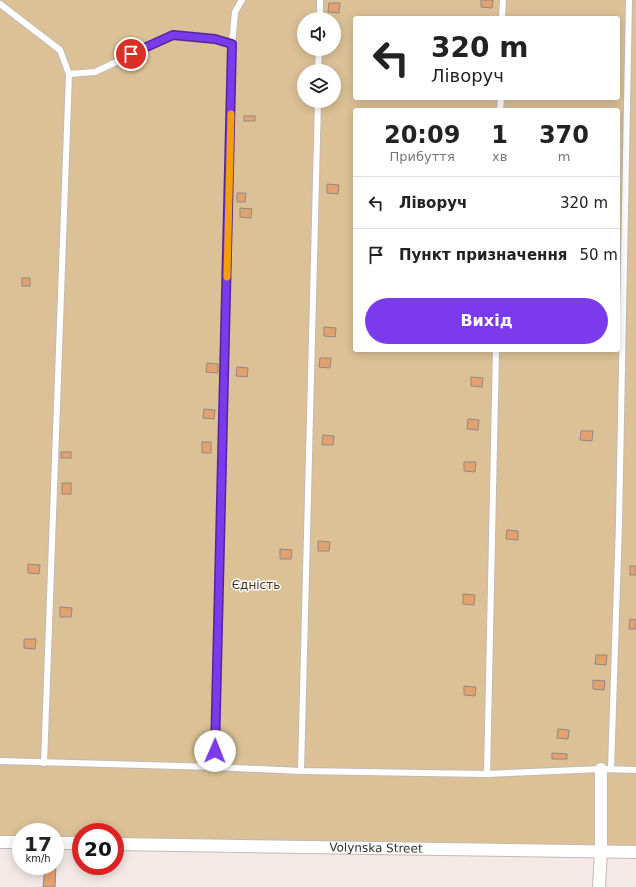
<!DOCTYPE html>
<html lang="uk">
<head>
<meta charset="utf-8">
<style>
  body { margin:0; font-family:"DejaVu Sans",sans-serif; background:#f6f6f6; color:#222; height:100vh; display:flex; flex-direction:column; font-size:15px; white-space:nowrap }
  * { box-sizing:border-box; margin:0 }
  p { font-size:13px; color:#767676 }
  .icon { flex:none; width:22px; height:22px; fill:none; stroke:currentColor; stroke-width:2; stroke-linecap:round; stroke-linejoin:round }
  .map { position:relative; flex:1; overflow:hidden }
  .side { position:absolute; left:353px; top:108px; width:267px; height:244px; display:flex; flex-direction:column; background:#fff; border-radius:4px; box-shadow:0 2px 10px #0003 }
  .side>* { flex:none }
  .banner { position:absolute; left:353px; top:16px; width:267px; height:84px; border-radius:4px; box-shadow:0 2px 10px #0003; background:#fff; color:#222; overflow:hidden }
  .tools { position:absolute; left:297px; top:12px; display:grid; gap:8px }
  .tools a { display:grid; place-items:center; width:44px; height:44px; border-radius:50%; background:#fff; box-shadow:0 2px 10px #0003; font-size:20px }
  .speed { position:absolute; left:12px; top:823px; display:flex; gap:8px; font-size:20px; font-weight:700; text-align:center }
  .speed>* { display:grid; place-content:center; width:52px; height:52px; border-radius:50%; background:#fff; box-shadow:0 2px 10px #0003; line-height:1 }
  .speed small { font-size:10px; font-weight:400 }
  .speed .limit { border:6px solid #d22; background:#fff; color:#111 }
  .pin { position:absolute; display:grid; place-items:center; width:34px; height:34px; color:#fff; margin:-17px; border:2px solid #fff; border-radius:50%; box-shadow:0 1px 4px #0007 }
  .me { position:absolute; width:44px; margin:-22px; rotate:1deg; stroke-linejoin:round; filter:drop-shadow(0 0 3px #0008) }
  .turn { display:flex; align-items:center; gap:14px; height:84px; padding:0 12px; font-size:18px }
  .turn .icon { width:52px; height:52px; stroke-width:2.5 }
  .turn b { display:block; font-size:28px; line-height:34px }
  .eta { display:flex; justify-content:space-evenly; align-items:center; height:68px; text-align:center }
  .eta b { font-size:24px; font-weight:800; line-height:28px }
  .action { display:flex; gap:8px; margin-top:auto; padding:8px 12px }
  .action a { flex:1; height:46px; border-radius:24px; background:#7c3aed; color:#fff; font-size:16px; font-weight:800; line-height:46px; text-align:center }
  ul { padding:0; list-style:none }
  li { display:flex; align-items:center; gap:12px; height:52px; padding:0 12px; border-top:1px solid #e0e0e0 }
  li div { flex:1 }
  li b { display:block; font-size:15px }
  li em { font-style:normal }
  .map>svg:first-child { display:block }
  .green { fill:#dbc195; fill-rule:evenodd }
  .building { fill:#e4a170; stroke:#908983 }
  .lines { fill:none; stroke-linecap:round; stroke-linejoin:round }
  .lane-casing { stroke:#c3b9b6; stroke-width:8 }
  .street-casing { stroke:#c3b9b6; stroke-width:14 }
  .lane { stroke:#fff; stroke-width:6 }
  .street { stroke:#fff; stroke-width:12 }
  .route-casing { stroke:#51269a; stroke-width:10 }
  .route { stroke:#7c3aed; stroke-width:7 }
  .slow { stroke:#f59e0b; stroke-width:7 }
  .labels { text-anchor:middle; dominant-baseline:central; stroke-width:3; stroke-linejoin:round; paint-order:stroke }
  .park-label { font-size:12px; fill:#443212; stroke:#fff }
  .street-label { font-size:12px; fill:#332f2e; stroke:#fff }
</style>
</head>
<body>
<div class="map">
<svg width="636" height="887" viewBox="0 0 636 887">
  <rect width="100%" height="100%" fill="#f4e9e7"/>
  <path class="green" d="M0,0H636V848L115,839V832H81V838H55V832H21V837H0ZM355,18H618V98H355ZM304,19H334V49H304ZM304,71H334V101H304ZM355,110H618V350H355Z"/>
  <g class="building">
    <polygon points="481,0 493,0 492,8 481,7"/>
    <polygon points="329,3 340,3 339,13 328,12"/>
    <rect x="244" y="116" width="11" height="5"/>
    <polygon points="327,184 339,185 338,194 327,193"/>
    <polygon points="237,193 246,193 245,202 237,202"/>
    <polygon points="240,208 252,209 251,218 240,217"/>
    <rect x="22" y="278" width="8" height="8"/>
    <polygon points="324,327 336,328 335,337 324,336"/>
    <polygon points="320,358 331,358 330,368 319,367"/>
    <polygon points="207,363 218,364 218,373 206,372"/>
    <polygon points="237,367 248,368 247,377 236,376"/>
    <polygon points="471,377 483,378 482,387 471,386"/>
    <polygon points="204,409 215,410 214,419 203,418"/>
    <polygon points="468,419 479,420 478,430 467,429"/>
    <polygon points="581,431 593,431 592,441 580,440"/>
    <polygon points="323,435 334,436 333,445 322,445"/>
    <rect x="202" y="442" width="9" height="11"/>
    <rect x="61" y="452" width="10" height="6"/>
    <polygon points="464,462 476,462 475,472 464,471"/>
    <rect x="62" y="483" width="9" height="11"/>
    <polygon points="507,530 518,531 518,540 506,539"/>
    <polygon points="318,541 330,542 329,551 318,551"/>
    <polygon points="280,549 292,550 291,559 280,559"/>
    <polygon points="28,564 40,565 39,574 28,573"/>
    <rect x="630" y="566" width="6" height="9"/>
    <polygon points="463,594 475,595 474,605 463,604"/>
    <polygon points="60,607 72,608 71,617 60,617"/>
    <polygon points="630,619 636,620 636,629 629,629"/>
    <polygon points="24,639 36,639 35,649 24,648"/>
    <polygon points="596,655 607,655 606,665 595,664"/>
    <polygon points="593,680 605,681 604,690 593,689"/>
    <polygon points="464,686 476,687 475,696 464,695"/>
    <polygon points="558,729 569,730 568,739 557,738"/>
    <polygon points="552,753 567,754 567,759 552,759"/>
    <polygon points="55,865 56,865 55,887 43,887 45,866"/>
  </g>
  <g class="lines">
    <defs>
      <g id="lane">
        <polyline points="0,4 60,50 69,74 95,72 173,35 215,39 232,44 235,12 242,0"/>
        <polyline points="502,18 503,0"/>
        <polyline points="320,19 320,0"/>
        <polyline points="318,71 319,49"/>
        <polyline points="500,110 501,98"/>
        <polyline points="0,761 215,767 301,771 487,774 601,769 636,770"/>
        <polyline points="44,763 69,74"/>
        <polyline points="215,767 232,44"/>
        <polyline points="611,769 619,523 629,0"/>
        <polyline points="301,771 318,101"/>
        <polyline points="487,774 496,350"/>
      </g>
      <g id="street">
        <polyline points="0,842 21,842"/>
        <polyline points="55,843 81,843"/>
        <path id="s1" d="M115,844L636,852"/>
        <polyline points="599,887 601,851 601,769"/>
      </g>
    </defs>
    <use href="#lane" class="lane-casing"/>
    <use href="#street" class="street-casing"/>
    <use href="#lane" class="lane"/>
    <use href="#street" class="street"/>
  </g>
  <g class="lines">
    <defs>
      <polyline id="route" points="131,54 173,35 215,39 232,44 215,751"/>
    </defs>
    <use href="#route" class="route-casing"/>
    <use href="#route" class="route"/>
    <polyline class="slow" points="227,277 231,114"/>
  </g>
  <g class="labels">
    <g class="park-label">
      <text x="256" y="585">Єдність</text>
    </g>
    <g class="street-label">
      <text stroke="none"><textPath href="#s1" startOffset="261">Volynska Street</textPath></text>
    </g>
  </g>
</svg>
<div class="tools">
<a><svg class="icon" aria-label="sound" viewBox="0 0 24 24"><path d="M4 9h4l5-4v14l-5-4H4zM17 9q2 3 0 6"/></svg></a>
<a><svg class="icon" aria-label="layers" viewBox="0 0 24 24"><path d="M12 4l9 5-9 5-9-5zM3 14l9 5 9-5"/></svg></a>
</div>
<div class="speed"><div>17<small>km/h</small></div><div class="limit">20</div></div>
<div class="pin" style="left:131px;top:54px;background:#d93025"><svg class="icon" aria-label="arrive" viewBox="0 0 24 24"><path d="M6 21V4h12l-3 4 3 4H6"/></svg></div>
<svg class="me" style="left:215px;top:751px" viewBox="-20 -20 40 40"><circle r="19" fill="#fff"/><path d="M0-13L10 11 0 6-10 11z" fill="#7c3aed"/></svg>
<div class="banner">
<div class="turn"><svg class="icon" aria-label="left" viewBox="0 0 24 24"><path d="M17 20v-9H6M10 6l-5 5 5 5"/></svg><div><b>320 m</b>Ліворуч</div></div>
</div>
<section class="side">
<div class="eta">
<div><b>20:09</b><p>Прибуття</p></div>
<div><b>1</b><p>хв</p></div>
<div><b>370</b><p>m</p></div>
</div>
<ul>
<li><svg class="icon" aria-label="left" viewBox="0 0 24 24"><path d="M17 20v-9H6M10 6l-5 5 5 5"/></svg><div><b>Ліворуч</b></div><em>320 m</em></li>
<li><svg class="icon" aria-label="arrive" viewBox="0 0 24 24"><path d="M6 21V4h12l-3 4 3 4H6"/></svg><div><b>Пункт призначення</b></div><em>50 m</em></li>
</ul>
<div class="action"><a>Вихід</a></div>
</section>
</div>
</body>
</html>
